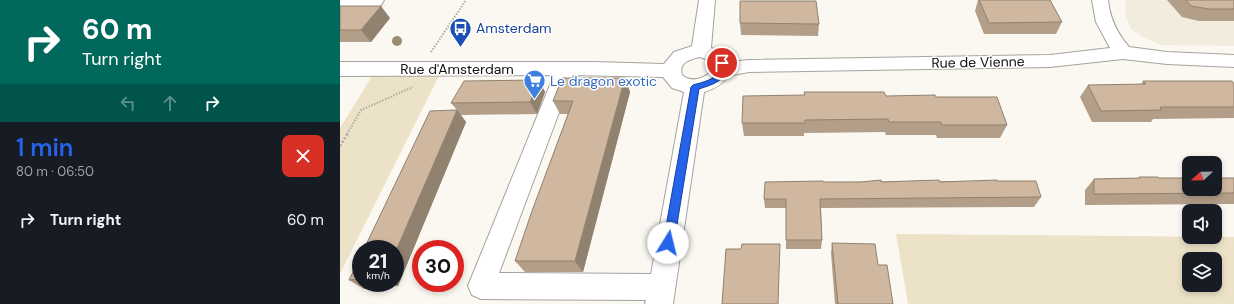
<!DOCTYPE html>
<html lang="en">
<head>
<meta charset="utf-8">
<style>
  body { margin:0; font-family:"DM Sans",sans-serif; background:#242831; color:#f1f3f6; height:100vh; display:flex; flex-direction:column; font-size:15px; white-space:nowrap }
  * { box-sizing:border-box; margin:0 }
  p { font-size:13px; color:#9ea1a6 }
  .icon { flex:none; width:22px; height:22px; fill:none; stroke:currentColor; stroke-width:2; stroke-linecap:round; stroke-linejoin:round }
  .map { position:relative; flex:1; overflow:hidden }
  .side { display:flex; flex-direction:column; background:#171b24; width:340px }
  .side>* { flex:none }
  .hud { background:#00695c; color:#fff; overflow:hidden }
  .needle { width:26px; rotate:248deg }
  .fabs { position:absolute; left:842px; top:156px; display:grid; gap:8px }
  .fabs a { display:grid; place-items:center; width:40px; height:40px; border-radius:8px; background:#171b24; box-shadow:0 2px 6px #0003; font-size:20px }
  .speed { position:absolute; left:12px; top:240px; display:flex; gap:8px; font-size:20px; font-weight:700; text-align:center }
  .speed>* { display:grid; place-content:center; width:52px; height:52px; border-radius:50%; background:#171b24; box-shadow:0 2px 6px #0003; line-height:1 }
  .speed small { font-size:10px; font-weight:400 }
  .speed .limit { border:6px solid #d22; background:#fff; color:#111 }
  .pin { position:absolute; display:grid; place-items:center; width:34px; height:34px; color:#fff; margin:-17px; border:2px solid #fff; border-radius:50%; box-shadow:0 1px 4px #0007 }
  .me { position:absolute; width:44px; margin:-22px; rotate:9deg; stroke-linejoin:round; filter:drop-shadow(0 0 3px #0008) }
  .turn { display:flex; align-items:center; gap:14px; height:84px; padding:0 16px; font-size:18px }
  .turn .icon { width:52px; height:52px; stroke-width:2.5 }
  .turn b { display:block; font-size:28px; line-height:34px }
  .lanes { display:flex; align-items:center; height:38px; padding:0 16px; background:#0003; justify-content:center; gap:20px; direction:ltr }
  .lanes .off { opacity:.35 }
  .round { display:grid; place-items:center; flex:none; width:42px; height:42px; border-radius:8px; background:#242831 }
  .overview { display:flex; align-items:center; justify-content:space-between; height:68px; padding:0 16px }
  h1 { font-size:24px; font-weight:600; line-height:30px; color:#2563eb }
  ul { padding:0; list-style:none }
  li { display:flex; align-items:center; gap:12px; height:60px; padding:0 16px }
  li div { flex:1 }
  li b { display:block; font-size:15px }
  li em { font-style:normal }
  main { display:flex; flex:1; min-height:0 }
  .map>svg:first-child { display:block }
  .built { fill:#f2ecdf }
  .green { fill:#ece2c7; fill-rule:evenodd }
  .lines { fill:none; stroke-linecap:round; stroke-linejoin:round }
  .minor-casing { stroke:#a6a39d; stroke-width:2 }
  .path-far1 { stroke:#adaca6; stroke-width:2; stroke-dasharray:1.5 1.5; stroke-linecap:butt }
  .path { stroke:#adaca6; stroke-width:2.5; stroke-dasharray:2 2; stroke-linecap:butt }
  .minor { fill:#fff; fill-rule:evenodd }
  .tree { fill:#998e6c }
  .wall { fill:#b29e89 }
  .shaded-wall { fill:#91816f }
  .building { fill:#cfb89f; stroke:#91816f }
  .route { fill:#2563eb; stroke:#184099 }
  .labels { text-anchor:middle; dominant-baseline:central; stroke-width:3; stroke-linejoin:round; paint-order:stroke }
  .transit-label { font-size:14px; fill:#164399; stroke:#fff; text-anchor:start }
  .street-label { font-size:14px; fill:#12110f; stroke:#fff }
  .shop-label { font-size:14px; fill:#366cbe; stroke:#fff; text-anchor:start }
</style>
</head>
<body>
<main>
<section class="side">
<div class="hud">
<div class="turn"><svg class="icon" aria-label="right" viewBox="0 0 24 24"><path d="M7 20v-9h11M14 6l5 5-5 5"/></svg><div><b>60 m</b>Turn right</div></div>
<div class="lanes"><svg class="icon off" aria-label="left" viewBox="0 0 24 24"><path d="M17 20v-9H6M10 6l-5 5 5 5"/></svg><svg class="icon off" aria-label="ahead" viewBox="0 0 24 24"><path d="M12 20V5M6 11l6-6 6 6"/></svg><svg class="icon" aria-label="right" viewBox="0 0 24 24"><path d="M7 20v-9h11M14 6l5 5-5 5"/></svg></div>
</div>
<div class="overview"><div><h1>1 min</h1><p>80 m · 06:50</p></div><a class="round" style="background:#d93025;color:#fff"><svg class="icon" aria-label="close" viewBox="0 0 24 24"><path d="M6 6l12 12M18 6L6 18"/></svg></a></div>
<ul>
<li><svg class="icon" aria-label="right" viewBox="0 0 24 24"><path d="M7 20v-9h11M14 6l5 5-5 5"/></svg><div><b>Turn right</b></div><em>60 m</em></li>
</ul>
</section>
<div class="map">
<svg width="894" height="304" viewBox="0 0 894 304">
  <rect width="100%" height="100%" fill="#faf8f1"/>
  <polygon class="built" points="786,0 894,0 894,46 820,45 801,36 791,29 785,15"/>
  <g class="green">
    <polygon points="100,74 0,274 0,128 32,76"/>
    <path d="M556,234L894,237V304H568ZM849,259H875V285H849Z"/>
  </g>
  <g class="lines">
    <defs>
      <g id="minor">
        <polygon points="0,0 44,0 40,7 34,8 0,7"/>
        <path d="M359,0H375L371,48L381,51L390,62L409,60L710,55L770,48L756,22L752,0H768C770,19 777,33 789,47L827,52L894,55V67L827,64L783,59L710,67L409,72L388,76C382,85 374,89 364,92L333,304H305L306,300L141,299L132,295L128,286L214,75L0,76V62H254L324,64L334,52L352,46ZM360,57L368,60L372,64L371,72C362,79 352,83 342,75C338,63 350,59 360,57ZM233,75L323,77L332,88L344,92L311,274L159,273Z"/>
      </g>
    </defs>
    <use href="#minor" class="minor-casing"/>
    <g class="path-far1">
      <polyline points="91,52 126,0"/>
      <polyline points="7,134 21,110 73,87"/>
    </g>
    <polyline class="path" points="0,146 8,133"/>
    <use href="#minor" class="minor"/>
  </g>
  <circle class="tree" cx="57" cy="41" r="5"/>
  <g class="wall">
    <polygon points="638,0 710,0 722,22 716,34 644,34 635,11"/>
    <polygon points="827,0 894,0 894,21 859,21 842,17"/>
    <polygon points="0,6 50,18 31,42 0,42"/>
    <polygon points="400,23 479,24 478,36 401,35"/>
    <polygon points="285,78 290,92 243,272 185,272 175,261 228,114 220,114 213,101"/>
    <polygon points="199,80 205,92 197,114 121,115 126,122 58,286 24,289 9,280 21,256 21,283 55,283 117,110 111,103"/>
    <polygon points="803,81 894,107 894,118 813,119 811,122 752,122 740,97 748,85 801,85"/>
    <polygon points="464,92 546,96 596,97 667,125 660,138 597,138 596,135 546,135 545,132 464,133 464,136 404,136 402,123 464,95"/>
    <polygon points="799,177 819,178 894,178 894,204 745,205 745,190 754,179 798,178"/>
    <polygon points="657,181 701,197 694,207 481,208 482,240 481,249 446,249 446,208 425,208 424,199 483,182"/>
    <polygon points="492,243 538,265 553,304 495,304 491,253"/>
  </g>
  <g class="shaded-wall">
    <polygon points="41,6 50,18 31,42 21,30"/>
    <polygon points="285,78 290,92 243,272 235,261"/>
    <polygon points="199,80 205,92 197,114 190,102"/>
    <polygon points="117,110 126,122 58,286 53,283 55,283 55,253"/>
  </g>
  <g class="building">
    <polygon points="639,0 710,0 722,22 649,23"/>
    <polygon points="846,0 894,0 894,9 869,9 851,6"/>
    <polygon points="400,1 476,1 479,24 400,23"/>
    <polygon points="0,6 41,6 21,30 0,30"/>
    <polygon points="222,78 285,78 235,261 175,261 192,211 233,101 213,101"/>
    <polygon points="199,80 190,102 111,103 124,81"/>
    <polygon points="803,81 892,81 894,84 894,107 820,107 821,110 761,111 748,85 806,84"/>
    <polygon points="464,92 544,92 546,96 595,95 596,97 657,97 667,125 602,125 601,122 549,122 548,119 465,120 465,123 402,123 403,96 465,95"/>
    <polygon points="117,110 55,253 55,249 24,249 90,111"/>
    <polygon points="875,176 876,176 876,178 894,178 894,193 754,194 754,179 800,178 799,177 818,177 819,178 849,178 849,189 875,189"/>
    <polygon points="541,180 541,182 599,180 600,182 657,180 657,181 696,181 701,197 480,199 482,240 446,240 446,199 424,199 425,182 483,181 483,182 521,182"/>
    <polygon points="492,243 535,244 538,265 547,265 553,304 498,304"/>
    <polygon points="402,244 440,244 438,304 382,304 386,249 401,249"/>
    <polygon points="21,256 21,279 9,280"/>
  </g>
  <path class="route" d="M382,60L386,63C387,81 374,84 359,89L334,243L332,246L328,247L325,246L323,243L351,87L353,85C366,81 379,80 378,63Z"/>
  <defs>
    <symbol id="bus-pin" viewBox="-11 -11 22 30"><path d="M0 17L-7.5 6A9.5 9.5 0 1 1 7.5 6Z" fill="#1a4fb4" stroke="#fff"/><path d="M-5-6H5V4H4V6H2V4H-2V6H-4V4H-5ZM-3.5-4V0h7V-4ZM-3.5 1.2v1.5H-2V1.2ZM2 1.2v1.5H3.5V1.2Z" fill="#fff"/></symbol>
    <symbol id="supermarket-pin" viewBox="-11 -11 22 30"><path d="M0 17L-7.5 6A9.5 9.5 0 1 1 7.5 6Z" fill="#3f7fe0" stroke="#fff"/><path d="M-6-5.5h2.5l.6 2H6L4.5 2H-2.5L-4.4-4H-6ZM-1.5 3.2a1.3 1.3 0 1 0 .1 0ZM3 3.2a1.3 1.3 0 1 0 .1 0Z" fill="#fff"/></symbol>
  </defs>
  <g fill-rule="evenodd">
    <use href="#bus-pin" x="108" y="16" width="25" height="34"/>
    <use href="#supermarket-pin" x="182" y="68" width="25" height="34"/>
  </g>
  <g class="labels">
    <g class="transit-label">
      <text x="136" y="28">Amsterdam</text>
    </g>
    <g class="street-label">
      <text transform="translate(638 62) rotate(-1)">Rue de Vienne</text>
      <text x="117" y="69">Rue d'Amsterdam</text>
    </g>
    <g class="shop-label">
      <text x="210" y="81">Le dragon exotic</text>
    </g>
  </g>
</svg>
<div class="fabs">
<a><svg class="needle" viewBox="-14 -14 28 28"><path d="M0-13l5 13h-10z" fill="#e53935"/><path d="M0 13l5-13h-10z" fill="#9ea1a6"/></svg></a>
<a><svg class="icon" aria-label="sound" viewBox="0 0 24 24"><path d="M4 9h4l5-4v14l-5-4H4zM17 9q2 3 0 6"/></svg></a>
<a><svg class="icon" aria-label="layers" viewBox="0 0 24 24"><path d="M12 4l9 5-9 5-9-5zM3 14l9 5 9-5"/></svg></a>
</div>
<div class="speed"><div>21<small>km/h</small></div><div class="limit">30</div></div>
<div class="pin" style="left:382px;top:63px;background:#d93025"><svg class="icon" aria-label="arrive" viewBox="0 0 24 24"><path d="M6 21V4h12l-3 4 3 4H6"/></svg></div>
<svg class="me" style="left:328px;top:243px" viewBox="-20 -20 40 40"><circle r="19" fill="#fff"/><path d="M0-13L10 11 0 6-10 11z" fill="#2563eb"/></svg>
</div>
</main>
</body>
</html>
